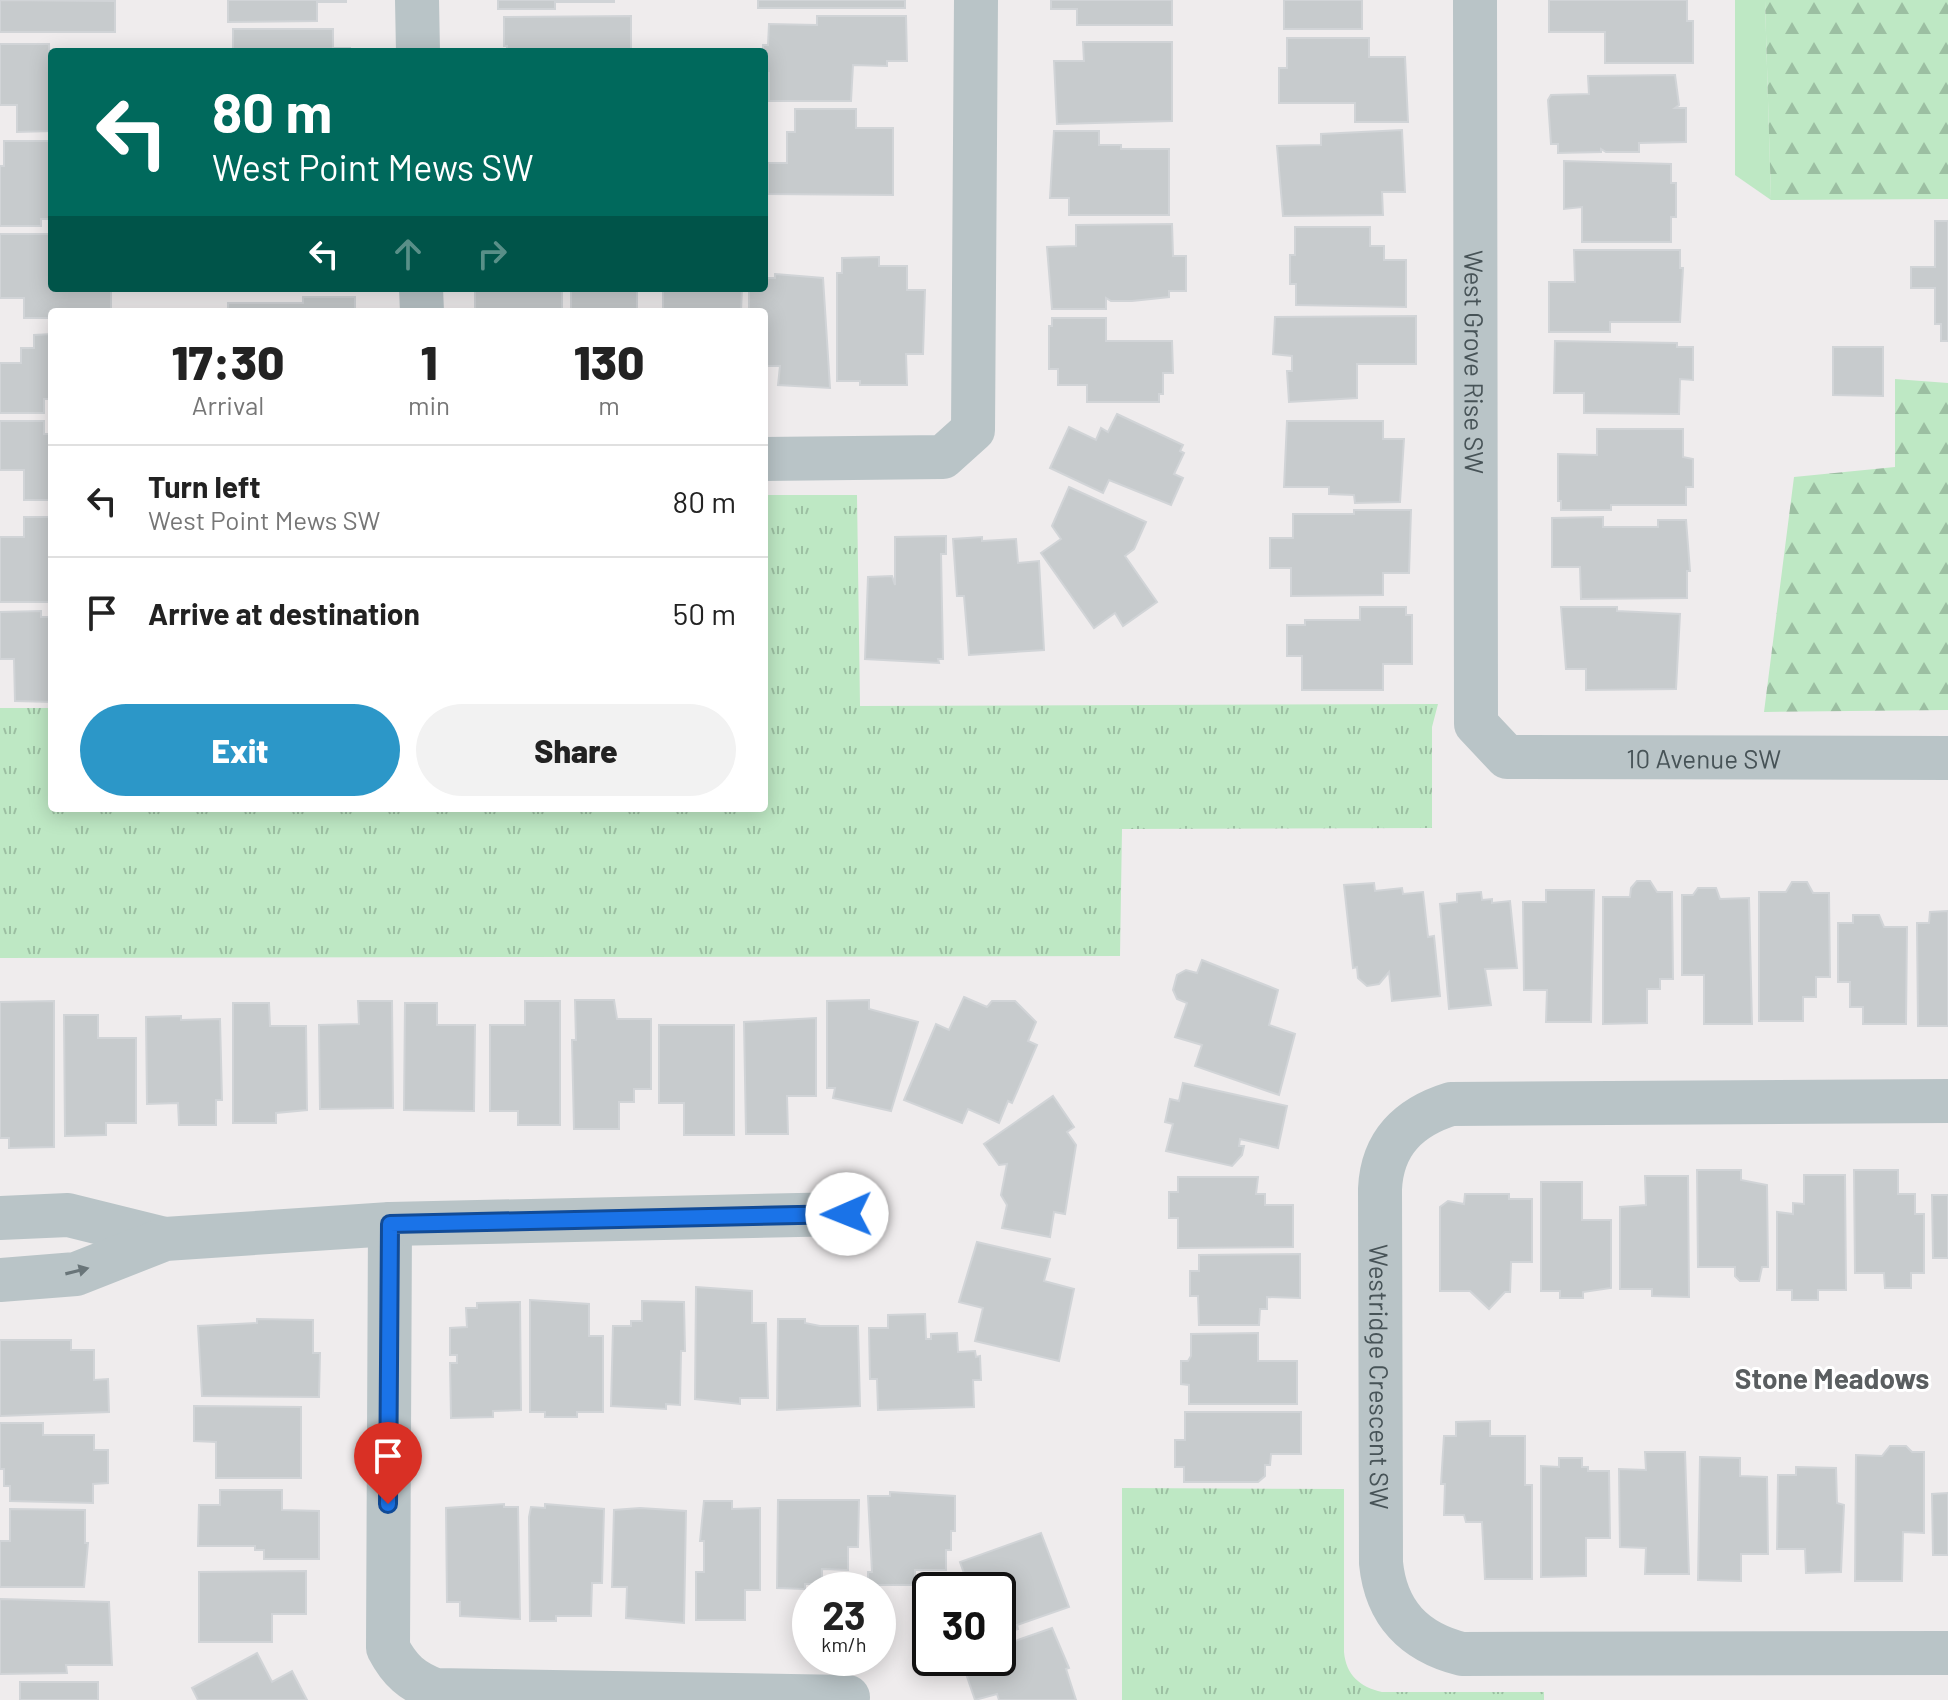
<!DOCTYPE html>
<html lang="en">
<head>
<meta charset="utf-8">
<style>
  body { margin:0; font-family:Barlow,sans-serif; background:#f2f2f2; color:#222; height:100vh; display:flex; flex-direction:column; font-size:30px; white-space:nowrap }
  * { box-sizing:border-box; margin:0 }
  p { font-size:26px; color:#767676 }
  .icon { flex:none; width:44px; height:44px; fill:none; stroke:currentColor; stroke-width:2; stroke-linecap:round; stroke-linejoin:round }
  .map { position:relative; flex:1; overflow:hidden }
  .drawer { position:absolute; left:48px; top:308px; width:720px; height:504px; display:flex; flex-direction:column; background:#fff; border-radius:8px; box-shadow:0 4px 20px #0003 }
  .drawer>* { flex:none }
  .guide { position:absolute; left:48px; top:48px; width:720px; height:244px; border-radius:8px; box-shadow:0 4px 20px #0003; background:#00695c; color:#fff; overflow:hidden }
  .speed { position:absolute; left:792px; top:1572px; display:flex; gap:16px; font-size:40px; font-weight:700; text-align:center }
  .speed>* { display:grid; place-content:center; width:104px; height:104px; border-radius:50%; background:#fff; box-shadow:0 4px 20px #0003; line-height:1 }
  .speed small { font-size:20px; font-weight:400 }
  .speed .limit { border:4px solid #111; border-radius:12px; background:#fff; color:#111 }
  .pin { position:absolute; display:grid; place-items:center; width:68px; height:68px; color:#fff; margin:-82px -34px; border-radius:50% 50% 50% 0; rotate:-45deg; box-shadow:0 0 8px #0007 }
  .pin .icon { rotate:45deg }
  .me { position:absolute; width:88px; margin:-44px; rotate:269deg; stroke-linejoin:round; filter:drop-shadow(0 0 6px #0008) }
  .turn { display:flex; align-items:center; gap:28px; height:168px; padding:0 32px; font-size:36px }
  .turn .icon { width:104px; height:104px; stroke-width:2.5 }
  .turn b { display:block; font-size:56px; line-height:68px }
  .lanes { display:flex; align-items:center; height:76px; padding:0 32px; background:#0003; justify-content:center; gap:40px; direction:ltr }
  .lanes .off { opacity:.35 }
  .eta { display:flex; justify-content:space-evenly; align-items:center; height:136px; text-align:center }
  .eta b { font-size:48px; font-weight:800; line-height:56px }
  .action { display:flex; gap:16px; margin-top:auto; padding:16px 32px }
  .action a { flex:1; height:92px; border-radius:48px; background:#2c97c8; color:#fff; font-size:32px; font-weight:800; line-height:92px; text-align:center }
  .action a+a { background:#f2f2f2; color:#222 }
  ul { padding:0; list-style:none }
  li { display:flex; align-items:center; gap:24px; height:112px; padding:0 32px; border-top:2px solid #e0e0e0 }
  li div { flex:1 }
  li b { display:block; font-size:30px }
  li em { font-style:normal }
  .map>svg:first-child { display:block }
  .green { fill:#bee8c4 }
  .forest { fill:url(#forest-firs) }
  .park { fill:url(#park-tufts) }
  .building { fill:#c7cbcd; stroke:#d1d4d7; stroke-width:2 }
  .lines { fill:none; stroke-linecap:round; stroke-linejoin:round }
  .minor { stroke:#b9c4c7; stroke-width:44 }
  .oneway { fill:#697579 }
  .route-casing { stroke:#114b97; stroke-width:20 }
  .route { stroke:#1a73e8; stroke-width:14 }
  .labels { text-anchor:middle; dominant-baseline:central; stroke-width:6; stroke-linejoin:round; paint-order:stroke }
  .street-label { font-size:26px; fill:#475357; stroke:#fff }
  .neighbourhood-label { font-size:28px; font-weight:bold; fill:#5a5e60; stroke:#fff }
</style>
</head>
<body>
<div class="map">
<svg width="1948" height="1700" viewBox="0 0 1948 1700">
  <defs>
    <pattern id="forest-firs" width="22" height="20" patternUnits="userSpaceOnUse" patternTransform="scale(2)"><rect width="22" height="20" fill="#bee8c4"/><path d="M5 1l3.5 6h-7zM16 11l3.5 6h-7z" fill="#9cbfa2"/></pattern>
    <pattern id="park-tufts" width="24" height="20" patternUnits="userSpaceOnUse" patternTransform="scale(2)"><rect width="24" height="20" fill="#bee8c4"/><path d="M3 7l-1-3M5 7V3M7 7l1-3M15 17l-1-3M17 17v-4M19 17l1-3" fill="none" stroke="#9cbfa2"/></pattern>
  </defs>
  <rect width="100%" height="100%" fill="#efeced"/>
  <polygon class="green" points="1735,0 1765,0 1771,200 1735,175"/>
  <g class="forest">
    <polygon points="1765,0 1948,0 1948,199 1771,200"/>
    <polygon points="1895,379 1948,383 1948,710 1764,712 1794,477 1895,467"/>
  </g>
  <g class="park">
    <polygon points="764,495 857,495 860,706 1438,704 1432,727 1432,828 1122,829 1120,956 0,958 0,708 52,708 52,808 764,808"/>
    <path d="M1122,1488L1344,1489V1652C1346,1675 1360,1687 1382,1692H1544V1700H1122Z"/>
  </g>
  <g class="building">
    <polygon points="0,0 115,1 115,32 0,32"/>
    <polygon points="228,0 346,0 346,2 317,2 317,21 228,22"/>
    <polygon points="498,0 614,0 614,2 555,2 555,9 498,9"/>
    <rect x="758" y="0" width="147" height="8"/>
    <polygon points="1051,0 1172,0 1172,25 1077,25 1077,9 1051,9"/>
    <rect x="1284" y="0" width="78" height="29"/>
    <polygon points="1549,0 1687,0 1687,21 1693,21 1693,63 1605,63 1605,32 1549,32"/>
    <polygon points="631,16 631,52 507,52 507,46 504,46 504,17"/>
    <polygon points="817,16 906,16 907,61 887,61 887,66 853,65 851,101 769,101 769,73 764,73 763,52 763,45 768,45 769,24 817,25"/>
    <polygon points="233,29 333,29 333,48 350,48 350,52 233,52"/>
    <polygon points="1287,38 1369,38 1369,57 1405,57 1408,122 1355,122 1355,103 1279,103 1279,68 1287,68"/>
    <polygon points="1083,42 1172,42 1172,121 1057,124 1054,61 1084,61"/>
    <polygon points="0,44 49,44 52,131 17,132 17,105 0,105"/>
    <polygon points="1675,75 1679,105 1675,108 1686,108 1686,142 1639,143 1639,152 1606,152 1601,149 1601,152 1558,153 1558,144 1551,144 1548,100 1551,95 1589,94 1588,76"/>
    <polygon points="795,109 856,109 856,128 893,128 893,195 768,194 768,163 787,163 787,132 795,132"/>
    <polygon points="1402,130 1405,192 1382,192 1383,215 1283,216 1277,146 1321,145 1321,134"/>
    <polygon points="1054,131 1099,131 1099,145 1121,145 1121,149 1169,149 1169,215 1069,215 1069,198 1050,198"/>
    <polygon points="4,141 52,141 52,219 41,219 41,226 0,226 0,166 4,166"/>
    <polygon points="1564,161 1671,164 1671,183 1676,183 1676,217 1671,217 1671,242 1582,242 1582,207 1564,209"/>
    <polygon points="1935,221 1948,221 1948,341 1941,341 1941,324 1935,324 1935,288 1911,288 1911,267 1935,267"/>
    <polygon points="1172,224 1173,256 1186,256 1186,291 1169,291 1169,297 1132,301 1111,301 1106,298 1106,309 1052,309 1047,247 1076,246 1076,225"/>
    <polygon points="1295,227 1370,227 1370,246 1384,246 1384,260 1406,260 1406,307 1296,305 1296,284 1290,284 1290,255 1295,255"/>
    <polygon points="0,234 52,234 52,288 111,288 111,312 52,312 52,318 24,318 24,298 0,298"/>
    <polygon points="1574,250 1680,250 1680,268 1683,268 1680,322 1610,322 1610,332 1549,332 1549,282 1575,282"/>
    <polygon points="879,257 879,266 907,266 907,290 925,290 923,354 906,354 907,385 860,385 860,381 837,381 837,273 842,273 842,258"/>
    <polygon points="775,274 823,278 830,388 778,385 780,366 764,366 764,312 749,312 749,288 764,288 764,278 775,278"/>
    <rect x="475" y="288" width="87" height="24"/>
    <rect x="571" y="288" width="66" height="24"/>
    <polygon points="663,288 742,288 741,312 659,312 663,311"/>
    <polygon points="303,297 355,297 355,312 228,312 228,303 303,303"/>
    <polygon points="1416,316 1416,364 1357,364 1357,398 1289,402 1287,371 1292,371 1292,356 1273,354 1275,317"/>
    <polygon points="1052,318 1106,318 1106,341 1172,341 1173,373 1163,373 1163,394 1159,394 1159,402 1087,402 1087,385 1058,385 1058,369 1049,369 1049,326 1052,326"/>
    <polygon points="52,334 52,399 44,399 44,413 0,413 0,363 21,363 21,348 34,348 34,335"/>
    <polygon points="1555,341 1677,343 1677,347 1693,347 1693,380 1680,379 1679,414 1584,413 1584,393 1554,393"/>
    <polygon points="1833,347 1883,347 1883,396 1833,395"/>
    <polygon points="1117,414 1183,445 1180,451 1184,453 1174,474 1183,478 1171,505 1109,480 1103,493 1050,468 1069,427 1096,440 1101,428 1108,432"/>
    <polygon points="0,421 44,421 44,434 52,434 52,500 24,500 24,470 0,470"/>
    <polygon points="1287,421 1383,421 1383,439 1404,439 1400,502 1355,503 1354,495 1329,494 1329,487 1284,487"/>
    <polygon points="1597,429 1683,429 1683,457 1693,459 1693,487 1686,487 1686,505 1611,505 1611,510 1561,510 1561,501 1558,501 1558,454 1597,455"/>
    <polygon points="1069,487 1146,522 1134,549 1125,556 1157,602 1123,626 1115,613 1094,628 1041,553 1061,539 1052,526"/>
    <polygon points="1354,510 1411,510 1409,573 1383,573 1383,595 1291,596 1291,568 1270,568 1270,538 1293,538 1293,514 1354,514"/>
    <polygon points="24,517 52,517 52,602 0,602 0,537 24,537"/>
    <polygon points="1603,517 1603,527 1658,527 1658,520 1686,520 1690,571 1687,571 1687,598 1581,599 1580,567 1552,567 1552,518"/>
    <polygon points="946,536 946,554 941,554 943,659 938,659 939,663 865,659 868,577 892,576 895,585 895,537"/>
    <polygon points="982,537 982,541 1016,539 1018,563 1039,561 1044,650 969,655 964,596 957,596 953,539"/>
    <polygon points="1360,607 1406,607 1406,615 1412,615 1412,664 1383,664 1383,690 1302,690 1302,656 1287,656 1287,625 1305,625 1305,620 1360,620"/>
    <polygon points="1561,607 1617,607 1617,611 1680,614 1676,689 1586,690 1586,669 1566,669"/>
    <polygon points="41,611 41,617 52,617 52,702 15,701 14,659 0,659 0,612"/>
    <polygon points="1637,881 1650,881 1657,892 1672,892 1673,979 1660,979 1660,989 1647,989 1647,1023 1603,1024 1603,897 1630,897 1631,888"/>
    <polygon points="1792,882 1807,882 1813,893 1829,893 1830,977 1816,977 1816,997 1803,997 1803,1021 1759,1021 1759,892 1786,892"/>
    <polygon points="1374,883 1375,891 1402,888 1403,894 1423,892 1428,937 1434,936 1440,996 1392,1001 1389,972 1379,984 1367,986 1358,978 1357,967 1353,968 1344,885"/>
    <polygon points="1698,888 1716,888 1720,899 1749,898 1752,1024 1704,1024 1704,975 1682,975 1682,895 1693,895"/>
    <polygon points="1546,890 1594,890 1591,1022 1546,1022 1547,990 1524,990 1523,902 1546,902"/>
    <polygon points="1481,892 1482,900 1492,899 1492,903 1510,901 1517,968 1485,969 1491,1005 1449,1009 1440,904 1457,902 1457,894"/>
    <polygon points="1948,911 1948,1026 1918,1026 1917,923 1929,923 1930,912"/>
    <polygon points="1853,915 1879,915 1884,927 1907,927 1906,1024 1863,1024 1863,1007 1850,1007 1850,982 1838,982 1838,923 1853,923"/>
    <polygon points="1202,960 1278,990 1269,1025 1295,1034 1279,1095 1195,1066 1202,1045 1175,1037 1187,1003 1177,999 1173,990 1177,975 1186,970 1197,973"/>
    <polygon points="964,997 987,1007 992,1001 1015,1001 1036,1022 1028,1041 1037,1045 1012,1103 1008,1101 999,1123 968,1109 962,1123 904,1100 936,1024 949,1030"/>
    <polygon points="575,1000 614,1000 617,1019 651,1019 651,1089 634,1089 634,1102 619,1102 619,1129 574,1129 572,1040 576,1040"/>
    <polygon points="869,1000 869,1009 918,1022 891,1111 833,1098 835,1088 827,1088 827,1001"/>
    <polygon points="54,1001 54,1147 9,1148 9,1138 0,1138 0,1002"/>
    <polygon points="358,1001 392,1001 393,1108 320,1109 319,1025 359,1024"/>
    <polygon points="525,1001 560,1001 560,1125 518,1125 518,1111 490,1111 490,1025 525,1025"/>
    <polygon points="233,1003 269,1003 270,1026 306,1026 307,1110 276,1113 276,1123 233,1123"/>
    <polygon points="405,1003 437,1003 437,1025 475,1025 474,1111 404,1110"/>
    <polygon points="64,1015 98,1015 98,1038 136,1038 136,1123 106,1123 106,1135 65,1136"/>
    <polygon points="181,1016 181,1020 220,1019 222,1100 216,1100 216,1125 179,1125 178,1103 147,1104 146,1017"/>
    <polygon points="816,1018 816,1096 787,1096 788,1134 746,1134 744,1022"/>
    <polygon points="659,1025 734,1025 734,1135 684,1135 684,1103 659,1103"/>
    <polygon points="1183,1083 1287,1106 1278,1148 1240,1139 1239,1146 1244,1146 1242,1155 1232,1166 1166,1151 1173,1124 1165,1122 1170,1099 1179,1101"/>
    <polygon points="1053,1096 1074,1127 1067,1132 1076,1145 1065,1214 1054,1212 1050,1237 1002,1228 1007,1205 1001,1195 1007,1164 999,1165 984,1144"/>
    <polygon points="1697,1170 1741,1170 1741,1180 1767,1185 1768,1267 1762,1267 1759,1281 1740,1281 1735,1276 1735,1267 1698,1267"/>
    <polygon points="1854,1170 1898,1170 1898,1194 1915,1194 1915,1214 1924,1214 1924,1273 1911,1273 1911,1288 1885,1288 1884,1273 1855,1273"/>
    <polygon points="1804,1175 1845,1175 1846,1290 1818,1290 1818,1300 1792,1300 1792,1290 1777,1290 1777,1212 1793,1214 1793,1203 1804,1204"/>
    <polygon points="1645,1176 1688,1176 1689,1297 1652,1296 1652,1289 1620,1289 1620,1207 1646,1205"/>
    <polygon points="1178,1177 1258,1177 1256,1194 1265,1194 1265,1205 1293,1205 1293,1247 1178,1248 1178,1218 1169,1218 1169,1192 1178,1192"/>
    <polygon points="1541,1182 1582,1182 1582,1220 1611,1220 1611,1288 1583,1292 1583,1298 1560,1298 1560,1291 1541,1291"/>
    <polygon points="1465,1194 1509,1194 1509,1199 1532,1199 1532,1262 1511,1262 1510,1292 1505,1292 1489,1309 1470,1291 1440,1291 1440,1207 1448,1201 1464,1204"/>
    <polygon points="1932,1195 1948,1195 1948,1258 1933,1258"/>
    <polygon points="977,1242 1050,1259 1044,1281 1074,1289 1059,1361 975,1341 983,1308 959,1302"/>
    <polygon points="1300,1254 1300,1298 1267,1297 1267,1309 1260,1309 1259,1325 1199,1325 1198,1296 1190,1296 1190,1271 1199,1271 1199,1255"/>
    <polygon points="696,1287 752,1291 752,1323 766,1323 768,1398 740,1398 740,1404 695,1399"/>
    <polygon points="530,1300 589,1304 589,1336 603,1336 603,1412 577,1412 577,1417 545,1417 545,1412 530,1412"/>
    <polygon points="642,1301 684,1302 685,1351 681,1351 680,1405 666,1404 666,1409 611,1406 613,1326 631,1326 631,1321 642,1321"/>
    <polygon points="520,1302 521,1410 493,1411 493,1417 451,1418 450,1363 457,1363 457,1355 450,1355 450,1328 467,1327 466,1308 477,1308 477,1303"/>
    <polygon points="925,1314 926,1339 931,1339 931,1334 957,1333 958,1352 975,1351 976,1357 980,1356 981,1380 973,1380 974,1407 878,1410 877,1379 870,1379 869,1328 888,1328 888,1315"/>
    <polygon points="257,1319 313,1320 313,1353 320,1353 319,1397 202,1396 198,1326 257,1323"/>
    <polygon points="778,1319 805,1319 805,1323 820,1326 858,1326 860,1406 777,1410"/>
    <polygon points="1258,1333 1258,1361 1297,1361 1297,1404 1189,1404 1189,1385 1181,1384 1181,1361 1188,1361 1191,1356 1191,1334"/>
    <polygon points="0,1340 71,1340 71,1350 94,1350 94,1380 108,1379 109,1412 0,1416"/>
    <polygon points="194,1406 301,1407 301,1478 216,1478 216,1442 194,1441"/>
    <polygon points="1185,1412 1301,1412 1301,1454 1271,1454 1270,1465 1265,1465 1265,1476 1258,1482 1184,1482 1184,1467 1175,1467 1175,1440 1185,1440"/>
    <polygon points="1490,1421 1490,1436 1525,1436 1525,1485 1532,1485 1532,1579 1485,1579 1482,1522 1466,1522 1464,1515 1444,1515 1445,1484 1441,1484 1444,1436 1456,1436 1456,1422"/>
    <polygon points="0,1423 43,1423 43,1435 94,1435 94,1450 108,1450 108,1483 93,1484 93,1503 10,1501 10,1486 4,1486 4,1469 0,1469"/>
    <polygon points="1890,1446 1906,1446 1912,1452 1924,1452 1924,1533 1903,1532 1902,1581 1855,1581 1856,1455 1882,1456"/>
    <polygon points="1645,1452 1685,1452 1689,1574 1645,1574 1646,1548 1620,1547 1619,1469 1646,1470"/>
    <polygon points="1700,1457 1740,1458 1740,1476 1767,1477 1768,1554 1741,1554 1741,1581 1698,1580"/>
    <polygon points="1559,1458 1582,1458 1582,1467 1588,1467 1588,1471 1609,1471 1610,1538 1586,1538 1586,1576 1541,1577 1541,1466 1559,1467"/>
    <polygon points="1796,1467 1836,1468 1837,1503 1844,1505 1841,1572 1806,1573 1805,1549 1777,1549 1778,1475 1796,1475"/>
    <polygon points="220,1490 282,1490 282,1510 319,1511 319,1559 264,1559 264,1550 255,1550 255,1546 198,1546 199,1505 220,1505"/>
    <polygon points="890,1492 955,1496 955,1531 951,1531 951,1550 946,1550 946,1570 915,1570 915,1585 868,1585 868,1572 872,1572 868,1496 890,1496"/>
    <polygon points="1948,1493 1948,1555 1933,1555 1932,1494"/>
    <polygon points="778,1500 859,1500 858,1547 848,1547 848,1570 822,1569 822,1584 805,1584 805,1589 777,1588"/>
    <polygon points="704,1501 732,1501 732,1509 760,1508 760,1590 745,1590 745,1620 696,1620 696,1572 704,1572 704,1541 700,1541"/>
    <polygon points="504,1504 504,1507 518,1507 520,1619 460,1616 460,1602 447,1602 446,1508"/>
    <polygon points="545,1504 604,1509 602,1583 592,1583 591,1616 556,1616 556,1621 530,1621 529,1517 531,1507 545,1508"/>
    <polygon points="640,1508 686,1511 684,1623 626,1618 627,1587 612,1587 614,1510"/>
    <polygon points="10,1509 85,1510 85,1543 88,1543 84,1587 0,1587 0,1541 10,1541"/>
    <polygon points="1041,1533 1069,1607 1017,1625 1018,1629 998,1636 998,1590 970,1590 960,1562"/>
    <polygon points="306,1571 306,1614 272,1614 272,1642 199,1642 199,1572"/>
    <polygon points="0,1599 109,1602 112,1665 66,1665 67,1673 0,1674"/>
    <polygon points="1052,1628 1069,1668 1066,1669 1076,1700 999,1700 997,1694 975,1700 961,1659 998,1658 998,1647"/>
    <polygon points="257,1653 272,1682 292,1671 307,1700 198,1700 192,1688"/>
    <rect x="20" y="1682" width="78" height="18"/>
  </g>
  <g class="lines">
    <g class="minor">
      <polyline points="417,0 418,52"/>
      <path id="s1" d="M1475,0L1476,724L1507,757L1948,758"/>
      <polyline points="421,288 422,312"/>
      <polyline points="764,459 943,457 973,430 976,0"/>
      <path id="s2" d="M1948,1101L1451,1104C1409,1117 1382,1143 1380,1189L1381,1563C1386,1613 1414,1642 1462,1654L1948,1653"/>
      <polyline points="0,1218 68,1215 165,1239"/>
      <path d="M390,1224L388,1648C400,1671 412,1681 435,1690L848,1697"/>
      <polyline points="0,1280 76,1274 165,1239 390,1224 847,1214"/>
    </g>
  </g>
  <defs><path id="oneway-solid" d="M-6-.8H1V-3.2L6.5 0L1 3.2V.8H-6Z" transform="scale(2)"/></defs>
  <use class="oneway" href="#oneway-solid" transform="translate(77 1271) rotate(-14)"/>
  <g class="lines">
    <defs>
      <polyline id="route" points="388,1504 390,1224 847,1214"/>
    </defs>
    <use href="#route" class="route-casing"/>
    <use href="#route" class="route"/>
  </g>
  <g class="labels">
    <g class="street-label">
      <text stroke="none"><textPath href="#s1" startOffset="362">West Grove Rise SW</textPath></text>
      <text stroke="none"><textPath href="#s1" startOffset="966">10 Avenue SW</textPath></text>
      <text stroke="none"><textPath href="#s2" startOffset="804">Westridge Crescent SW</textPath></text>
    </g>
    <g class="neighbourhood-label">
      <text x="1832" y="1378">Stone Meadows</text>
    </g>
  </g>
</svg>
<div class="speed"><div>23<small>km/h</small></div><div class="limit">30</div></div>
<div class="pin" style="left:388px;top:1504px;background:#d93025"><svg class="icon" aria-label="arrive" viewBox="0 0 24 24"><path d="M6 21V4h12l-3 4 3 4H6"/></svg></div>
<svg class="me" style="left:847px;top:1214px" viewBox="-20 -20 40 40"><circle r="19" fill="#fff"/><path d="M0-13L10 11 0 6-10 11z" fill="#1a73e8"/></svg>
<div class="guide">
<div class="turn"><svg class="icon" aria-label="left" viewBox="0 0 24 24"><path d="M17 20v-9H6M10 6l-5 5 5 5"/></svg><div><b>80 m</b>West Point Mews SW</div></div>
<div class="lanes"><svg class="icon" aria-label="left" viewBox="0 0 24 24"><path d="M17 20v-9H6M10 6l-5 5 5 5"/></svg><svg class="icon off" aria-label="ahead" viewBox="0 0 24 24"><path d="M12 20V5M6 11l6-6 6 6"/></svg><svg class="icon off" aria-label="right" viewBox="0 0 24 24"><path d="M7 20v-9h11M14 6l5 5-5 5"/></svg></div>
</div>
<section class="drawer">
<div class="eta">
<div><b>17:30</b><p>Arrival</p></div>
<div><b>1</b><p>min</p></div>
<div><b>130</b><p>m</p></div>
</div>
<ul>
<li><svg class="icon" aria-label="left" viewBox="0 0 24 24"><path d="M17 20v-9H6M10 6l-5 5 5 5"/></svg><div><b>Turn left</b><p>West Point Mews SW</p></div><em>80 m</em></li>
<li><svg class="icon" aria-label="arrive" viewBox="0 0 24 24"><path d="M6 21V4h12l-3 4 3 4H6"/></svg><div><b>Arrive at destination</b></div><em>50 m</em></li>
</ul>
<div class="action"><a>Exit</a><a>Share</a></div>
</section>
</div>
</body>
</html>
